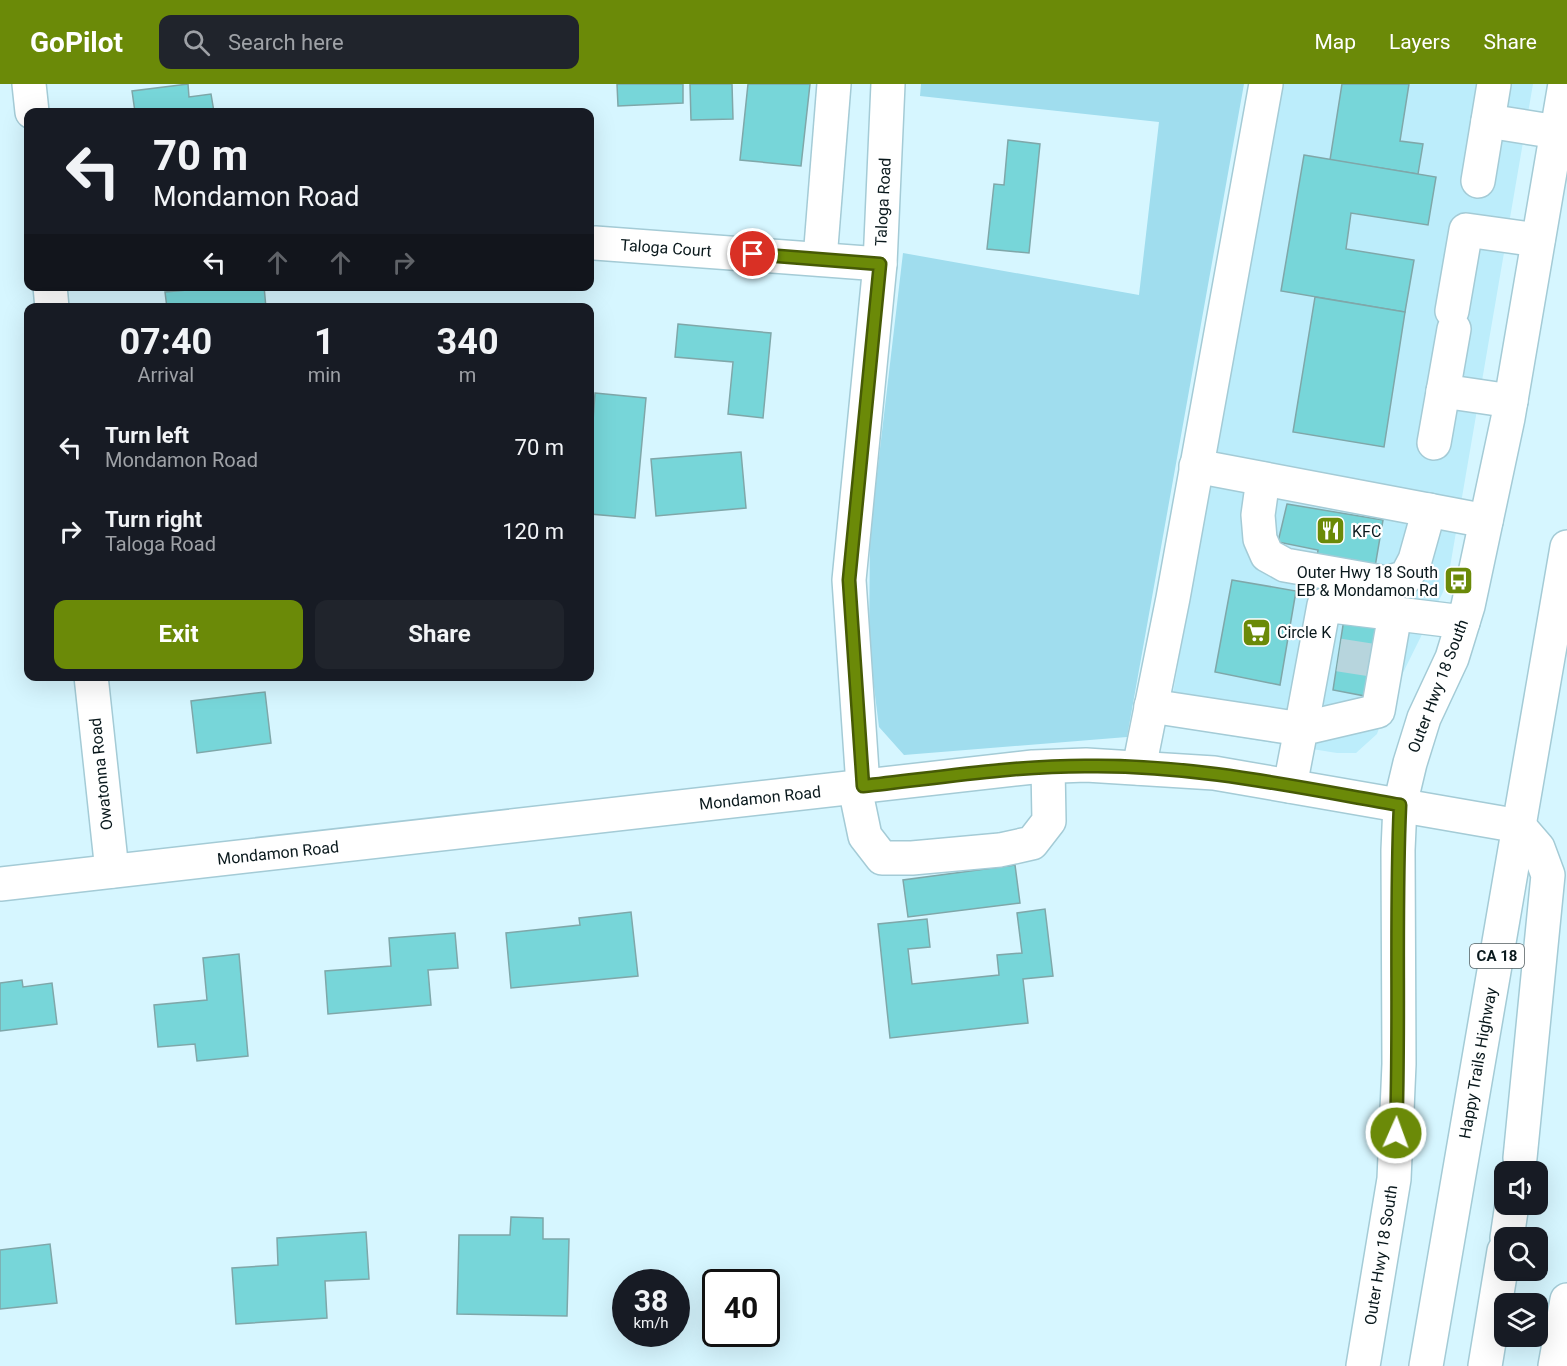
<!DOCTYPE html>
<html lang="en">
<head>
<meta charset="utf-8">
<style>
  body { margin:0; font-family:Roboto,sans-serif; background:#20242c; color:#f1f3f6; height:100vh; display:flex; flex-direction:column; font-size:22px; white-space:nowrap }
  * { box-sizing:border-box; margin:0 }
  p { font-size:20px; color:#9ea1a6 }
  .icon { flex:none; width:33px; height:33px; fill:none; stroke:currentColor; stroke-width:2; stroke-linecap:round; stroke-linejoin:round }
  .map { position:relative; flex:1; overflow:hidden }
  .sheet { position:absolute; left:24px; top:219px; width:570px; height:378px; display:flex; flex-direction:column; background:#171b24; border-radius:12px; box-shadow:0 6px 24px #0002 }
  .sheet>* { flex:none }
  .top-card { position:absolute; left:24px; top:24px; width:570px; height:183px; border-radius:12px; box-shadow:0 6px 24px #0002; background:#171b24; color:#f1f3f6; overflow:hidden }
  .tools { position:absolute; left:1494px; top:1077px; display:grid; gap:12px }
  .tools a { display:grid; place-items:center; width:54px; height:54px; border-radius:12px; background:#171b24; box-shadow:0 6px 24px #0002; font-size:30px }
  .speed { position:absolute; left:612px; top:1185px; display:flex; gap:12px; font-size:30px; font-weight:700; text-align:center }
  .speed>* { display:grid; place-content:center; width:78px; height:78px; border-radius:50%; background:#171b24; box-shadow:0 6px 24px #0002; line-height:1 }
  .speed small { font-size:15px; font-weight:400 }
  .speed .limit { border:3px solid #111; border-radius:9px; background:#fff; color:#111 }
  .pin { position:absolute; display:grid; place-items:center; width:51px; height:51px; color:#fff; margin:-26px; border:3px solid #fff; border-radius:50%; box-shadow:0 2px 6px #0007 }
  .me { position:absolute; width:66px; margin:-33px; rotate:2deg; stroke-linejoin:round; filter:drop-shadow(0 0 4px #0008) }
  .turn { display:flex; align-items:center; gap:21px; height:126px; padding:0 30px; font-size:27px }
  .turn .icon { width:78px; height:78px; stroke-width:2.5 }
  .turn b { display:block; font-size:42px; line-height:51px }
  .lanes { display:flex; align-items:center; height:57px; padding:0 30px; background:#0003; justify-content:center; gap:30px; direction:ltr }
  .lanes .off { opacity:.35 }
  .eta { display:flex; justify-content:space-evenly; align-items:center; height:102px; text-align:center }
  .eta b { font-size:36px; font-weight:700; line-height:42px }
  .button { display:flex; gap:12px; margin-top:auto; padding:12px 30px }
  .button a { flex:1; height:69px; border-radius:12px; background:#6b8a08; color:#fff; font-size:24px; font-weight:700; line-height:69px; text-align:center }
  .button a+a { background:#20242c; color:#f1f3f6 }
  ul { padding:0; list-style:none }
  li { display:flex; align-items:center; gap:18px; height:84px; padding:0 30px }
  li div { flex:1 }
  li b { display:block; font-size:22px }
  li em { font-style:normal }
  header { display:flex; align-items:center; gap:36px; box-sizing:border-box; height:84px; padding:0 30px; background:#6b8a08; color:#fff }
  header strong { font-size:28px }
  nav { display:flex; gap:33px; margin-inline-start:auto; font-size:21px }
  .search { width:420px; height:54px; background:#20242c; display:flex; align-items:center; gap:15px; box-sizing:border-box; padding:0 21px; border-radius:12px; color:#9ea1a6; font-size:22px }
  .map>svg:first-child { display:block }
  .built { fill:#bcedfb }
  .green { fill:#a0ddee }
  .building { fill:#77d6d9; stroke:#7fa7a9; stroke-width:1.5 }
  .lines { fill:none; stroke-linecap:round; stroke-linejoin:round }
  .minor-tunnel { stroke:#b7d5dd; stroke-width:33; stroke-dasharray:33 16; stroke-linecap:butt }
  .minor-casing { stroke:#a4cbd6; stroke-width:36 }
  .major-casing { stroke:#a4cbd6; stroke-width:36 }
  .minor { stroke:#fff; stroke-width:33 }
  .major { stroke:#fff; stroke-width:33 }
  .route-casing { stroke:#465a05; stroke-width:15 }
  .route { stroke:#6b8a08; stroke-width:10 }
  .labels { text-anchor:middle; dominant-baseline:central; stroke-width:4.5; stroke-linejoin:round; paint-order:stroke }
  .shield { fill:#fff; stroke:#535d60; stroke-width:1.5 }
  .shield-label { font-size:15px; font-weight:bold; fill:#09181c }
  .street-label { font-size:16px; fill:#09181c; stroke:#fff }
  .poi-label { font-size:16px; fill:#09181c; stroke:#fff; text-anchor:start }
</style>
</head>
<body>
<header>
<strong>GoPilot</strong>
<div class="search"><svg class="icon" aria-label="search" viewBox="0 0 24 24"><circle cx="10" cy="10" r="6"/><path d="M15 15l6 6"/></svg>Search here</div>
<nav><a>Map</a><a>Layers</a><a>Share</a></nav>
</header>
<div class="map">
<svg width="1567" height="1282" viewBox="0 0 1567 1282">
  <rect width="100%" height="100%" fill="#d6f6ff"/>
  <polygon class="built" points="1282,0 1533,0 1450,483 1443,508 1387,621 1377,650 1356,669 1337,669 1167,642"/>
  <polygon class="green" points="921,0 1244,0 1127,653 904,671 879,643 869,563 870,450 903,169 1139,211 1159,38 920,12"/>
  <g class="building">
    <polygon points="188,0 189,13 211,10 214,28 135,28 132,7"/>
    <polygon points="617,0 683,0 683,19 618,22"/>
    <polygon points="690,0 732,0 733,35 691,36"/>
    <polygon points="748,0 810,0 801,82 740,76"/>
    <polygon points="1342,0 1409,0 1400,57 1423,60 1418,90 1330,76"/>
    <polygon points="1008,56 1040,60 1029,169 987,165 994,100 1004,101"/>
    <polygon points="1304,71 1436,93 1428,141 1351,129 1346,165 1414,176 1405,228 1281,207"/>
    <polygon points="197,202 264,202 266,224 167,224 165,208 198,205"/>
    <polygon points="1315,213 1405,228 1384,363 1293,348"/>
    <polygon points="678,240 771,249 763,334 728,330 733,278 675,273"/>
    <polygon points="595,309 646,314 635,434 590,430 590,378"/>
    <polygon points="741,368 746,424 656,432 651,375"/>
    <polygon points="1287,420 1383,436 1375,483 1317,473 1318,466 1278,458"/>
    <polygon points="1232,496 1296,507 1280,601 1215,588"/>
    <polygon points="1344,535 1377,541 1365,612 1333,606"/>
    <polygon points="265,608 271,659 197,669 191,617"/>
    <polygon points="1015,781 1020,819 908,833 903,796"/>
    <polygon points="1045,825 1053,892 1023,895 1028,939 890,954 878,840 927,835 930,863 908,865 912,900 999,891 997,871 1022,869 1017,829"/>
    <polygon points="631,828 638,892 511,904 506,849 580,841 579,834"/>
    <polygon points="455,849 458,884 428,886 431,921 328,930 325,887 391,882 389,854"/>
    <polygon points="239,870 248,972 197,977 195,960 158,963 154,921 207,916 203,874"/>
    <polygon points="22,896 23,903 52,899 57,940 0,947 0,899"/>
    <polygon points="511,1133 543,1134 543,1155 569,1155 567,1232 457,1230 459,1151 510,1151"/>
    <polygon points="366,1148 369,1195 325,1197 327,1234 236,1240 232,1184 278,1181 277,1154"/>
    <polygon points="50,1160 57,1219 0,1225 0,1166"/>
  </g>
  <g class="lines">
    <polyline class="minor-tunnel" points="1339,571 1371,576"/>
    <defs>
      <g id="minor">
        <polyline points="29,0 32,28"/>
        <polyline points="1488,37 1557,48"/>
        <polyline points="1478,97 1494,0"/>
        <polyline points="595,159 880,180"/>
        <polyline points="820,175 834,0"/>
        <polyline points="50,202 52,224"/>
        <polyline points="1452,227 1466,146 1538,156"/>
        <polyline points="1443,307 1511,317"/>
        <polyline points="1434,359 1454,245"/>
        <polyline points="1196,382 1486,437"/>
        <polyline points="1263,395 1258,431 1260,455 1267,471 1285,481 1387,499 1406,493 1415,476 1429,426"/>
        <polyline points="91,592 112,787"/>
        <polyline points="1151,622 1301,645 1324,521 1463,538"/>
        <polyline points="1139,684 1173,514 1266,0"/>
        <polyline points="863,702 849,496 880,180 888,0"/>
        <polyline points="1290,702 1301,645 1378,627 1395,530"/>
        <polyline points="855,704 865,752 882,774 912,774 1000,766 1032,759 1049,737 1048,683"/>
        <polyline points="0,800 1033,683 1086,681 1214,689 1519,742"/>
        <polyline points="1363,1282 1394,1095 1399,980 1398,766 1400,721 1410,679 1424,634 1452,574 1468,522 1508,334 1565,0"/>
        <polyline points="1555,1282 1567,1216"/>
      </g>
      <g id="major">
        <polyline points="1519,742 1538,764 1548,791 1520,1074"/>
        <polyline points="1507,1154 1512,1120"/>
        <polyline points="1426,1282 1567,463"/>
        <polyline points="1485,1282 1504,1167"/>
      </g>
    </defs>
    <use href="#minor" class="minor-casing"/>
    <use href="#major" class="major-casing"/>
    <use href="#minor" class="minor"/>
    <use href="#major" class="major"/>
  </g>
  <g class="lines">
    <defs>
      <path id="route" d="M753,170L880,180L849,496L863,702C937,694 1011,682 1085,682C1191,680 1296,703 1400,721C1395,830 1400,940 1396,1049"/>
    </defs>
    <use href="#route" class="route-casing"/>
    <use href="#route" class="route"/>
  </g>
  <defs>
    <symbol id="restaurant-square" viewBox="-11 -11 22 22"><rect x="-9" y="-9" width="18" height="18" rx="4" fill="#6b8a08" stroke="#fff"/><path d="M-5-6h1v4h1v-4h1v4h1v-4h1v5L-1.5 .5V6h-2V.5L-5-1ZM5-6V6H3V1.5H1.5Q1.5-4 5-6Z" fill="#fff"/></symbol>
    <symbol id="bus-square" viewBox="-11 -11 22 22"><rect x="-9" y="-9" width="18" height="18" rx="4" fill="#6b8a08" stroke="#fff"/><path d="M-5-6H5V4H4V6H2V4H-2V6H-4V4H-5ZM-3.5-4V0h7V-4ZM-3.5 1.2v1.5H-2V1.2ZM2 1.2v1.5H3.5V1.2Z" fill="#fff"/></symbol>
    <symbol id="supermarket-square" viewBox="-11 -11 22 22"><rect x="-9" y="-9" width="18" height="18" rx="4" fill="#6b8a08" stroke="#fff"/><path d="M-6-5.5h2.5l.6 2H6L4.5 2H-2.5L-4.4-4H-6ZM-1.5 3.2a1.3 1.3 0 1 0 .1 0ZM3 3.2a1.3 1.3 0 1 0 .1 0Z" fill="#fff"/></symbol>
  </defs>
  <g fill-rule="evenodd">
    <use href="#restaurant-square" x="1314" y="430" width="33" height="33"/>
    <use href="#bus-square" x="1442" y="480" width="33" height="33"/>
    <use href="#supermarket-square" x="1240" y="532" width="33" height="33"/>
  </g>
  <g class="labels">
    <rect class="shield" x="1470" y="860" width="54" height="24" rx="4.5"/>
    <g class="shield-label">
      <text x="1497" y="872">CA 18</text>
    </g>
    <g class="street-label">
      <text transform="translate(883 118) rotate(-87)">Taloga Road</text>
      <text transform="translate(666 164) rotate(4)">Taloga Court</text>
      <text transform="translate(1438 602) rotate(-69)">Outer Hwy 18 South</text>
      <text transform="translate(101 690) rotate(-96)">Owatonna Road</text>
      <text transform="translate(760 714) rotate(-6)">Mondamon Road</text>
      <text transform="translate(278 769) rotate(-6)">Mondamon Road</text>
      <text transform="translate(1478 979) rotate(-80)">Happy Trails Highway</text>
      <text transform="translate(1381 1171) rotate(-81)">Outer Hwy 18 South</text>
    </g>
    <g class="poi-label">
      <text x="1352" y="447">KFC</text>
      <text x="1438" y="488" text-anchor="end">Outer Hwy 18 South<tspan x="1438" dy="18">EB &amp; Mondamon Rd</tspan></text>
      <text x="1277" y="548">Circle K</text>
    </g>
  </g>
</svg>
<div class="tools">
<a><svg class="icon" aria-label="sound" viewBox="0 0 24 24"><path d="M4 9h4l5-4v14l-5-4H4zM17 9q2 3 0 6"/></svg></a>
<a><svg class="icon" aria-label="search" viewBox="0 0 24 24"><circle cx="10" cy="10" r="6"/><path d="M15 15l6 6"/></svg></a>
<a><svg class="icon" aria-label="layers" viewBox="0 0 24 24"><path d="M12 4l9 5-9 5-9-5zM3 14l9 5 9-5"/></svg></a>
</div>
<div class="speed"><div>38<small>km/h</small></div><div class="limit">40</div></div>
<div class="pin" style="left:753px;top:170px;background:#d93025"><svg class="icon" aria-label="arrive" viewBox="0 0 24 24"><path d="M6 21V4h12l-3 4 3 4H6"/></svg></div>
<svg class="me" style="left:1396px;top:1049px" viewBox="-20 -20 40 40"><circle r="17" fill="#6b8a08" stroke="#fff" stroke-width="3"/><path d="M0-11L8 9 0 5-8 9z" fill="#fff"/></svg>
<div class="top-card">
<div class="turn"><svg class="icon" aria-label="left" viewBox="0 0 24 24"><path d="M17 20v-9H6M10 6l-5 5 5 5"/></svg><div><b>70 m</b>Mondamon Road</div></div>
<div class="lanes"><svg class="icon" aria-label="left" viewBox="0 0 24 24"><path d="M17 20v-9H6M10 6l-5 5 5 5"/></svg><svg class="icon off" aria-label="ahead" viewBox="0 0 24 24"><path d="M12 20V5M6 11l6-6 6 6"/></svg><svg class="icon off" aria-label="ahead" viewBox="0 0 24 24"><path d="M12 20V5M6 11l6-6 6 6"/></svg><svg class="icon off" aria-label="right" viewBox="0 0 24 24"><path d="M7 20v-9h11M14 6l5 5-5 5"/></svg></div>
</div>
<section class="sheet">
<div class="eta">
<div><b>07:40</b><p>Arrival</p></div>
<div><b>1</b><p>min</p></div>
<div><b>340</b><p>m</p></div>
</div>
<ul>
<li><svg class="icon" aria-label="left" viewBox="0 0 24 24"><path d="M17 20v-9H6M10 6l-5 5 5 5"/></svg><div><b>Turn left</b><p>Mondamon Road</p></div><em>70 m</em></li>
<li><svg class="icon" aria-label="right" viewBox="0 0 24 24"><path d="M7 20v-9h11M14 6l5 5-5 5"/></svg><div><b>Turn right</b><p>Taloga Road</p></div><em>120 m</em></li>
</ul>
<div class="button"><a>Exit</a><a>Share</a></div>
</section>
</div>
</body>
</html>
